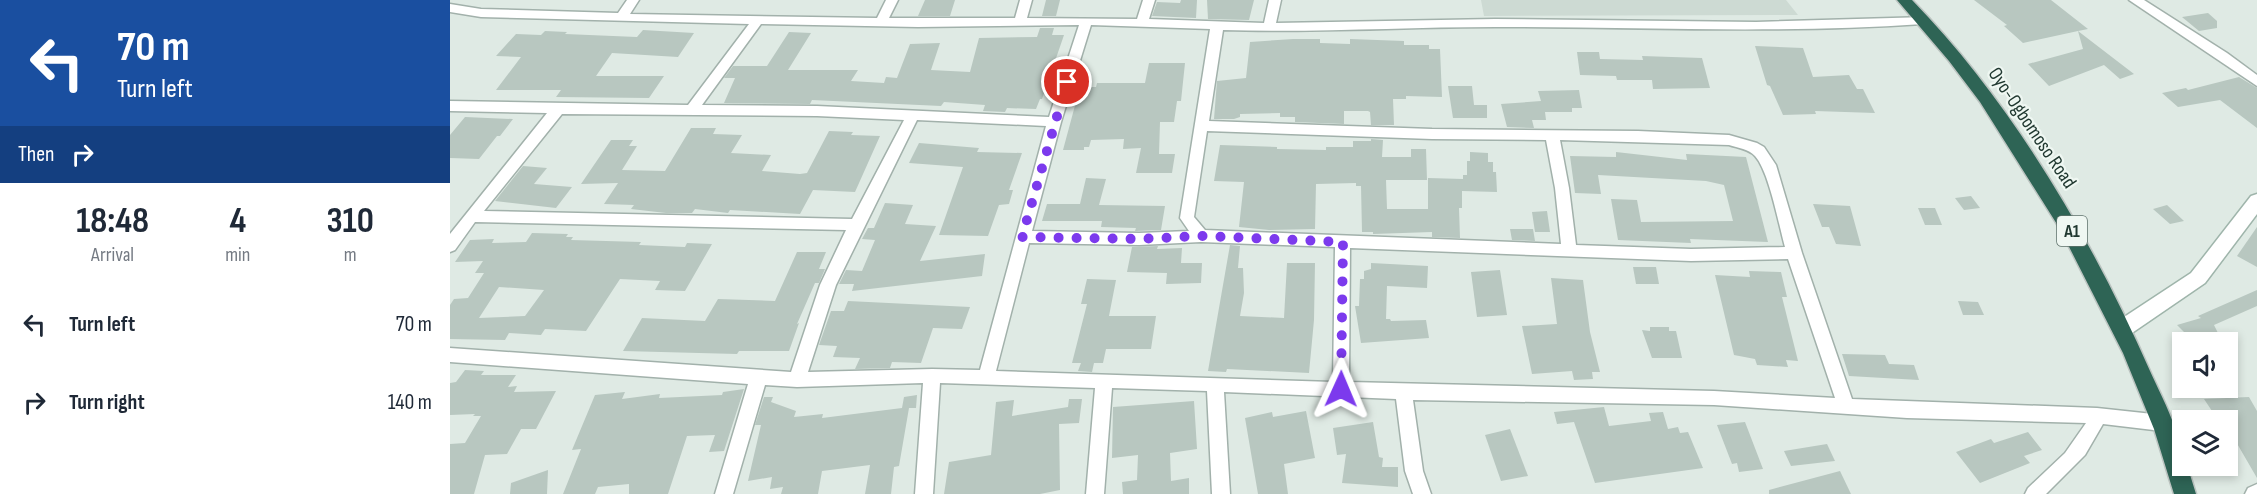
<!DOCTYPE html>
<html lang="en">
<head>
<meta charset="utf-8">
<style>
  body { margin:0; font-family:"Sofia Sans Condensed",sans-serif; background:#f2f2f3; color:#1f2937; height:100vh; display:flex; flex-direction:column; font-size:22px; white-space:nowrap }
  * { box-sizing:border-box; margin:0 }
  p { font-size:20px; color:#747a83 }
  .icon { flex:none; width:33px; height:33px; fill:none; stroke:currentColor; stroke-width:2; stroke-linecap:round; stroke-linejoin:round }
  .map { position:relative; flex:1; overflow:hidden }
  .sheet { display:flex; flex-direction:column; background:#fff; width:450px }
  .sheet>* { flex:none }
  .top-card { background:#1a4fa0; color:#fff; overflow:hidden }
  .controls { position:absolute; left:1722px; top:332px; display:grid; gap:12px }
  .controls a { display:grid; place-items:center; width:66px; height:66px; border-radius:0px; background:#fff; box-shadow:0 3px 9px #0003; font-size:30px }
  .pin { position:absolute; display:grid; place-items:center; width:51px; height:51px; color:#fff; margin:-26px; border:3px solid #fff; border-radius:50%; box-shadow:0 2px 6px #0007 }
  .me { position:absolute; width:66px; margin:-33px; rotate:1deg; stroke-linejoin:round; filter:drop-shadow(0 0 4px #0008) }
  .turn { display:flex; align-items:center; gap:21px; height:126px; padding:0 18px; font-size:27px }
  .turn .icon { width:78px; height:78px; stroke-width:2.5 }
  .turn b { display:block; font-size:42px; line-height:51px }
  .then { display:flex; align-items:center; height:57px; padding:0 18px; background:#0003; gap:12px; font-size:22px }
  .eta { display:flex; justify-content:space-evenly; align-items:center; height:102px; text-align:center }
  .eta b { font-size:36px; font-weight:700; line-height:42px }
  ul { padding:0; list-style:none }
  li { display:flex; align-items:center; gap:18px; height:78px; padding:0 18px }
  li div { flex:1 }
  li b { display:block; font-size:22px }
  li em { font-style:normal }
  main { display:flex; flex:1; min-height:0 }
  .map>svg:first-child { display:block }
  .built { fill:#cddad3 }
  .building { fill:#b8c7c0; fill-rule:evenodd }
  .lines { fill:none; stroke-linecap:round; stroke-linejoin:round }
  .street-casing { stroke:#a2b1ab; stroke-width:3 }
  .secondary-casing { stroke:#9fb5ab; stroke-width:3 }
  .highway-casing { stroke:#bcc4c1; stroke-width:3 }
  .street { fill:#fff; fill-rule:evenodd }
  .secondary { fill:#fff; fill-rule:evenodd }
  .highway { fill:#2e6455; fill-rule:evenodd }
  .route { stroke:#7c3aed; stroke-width:10; stroke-dasharray:0 18 }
  .labels { text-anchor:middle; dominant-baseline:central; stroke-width:4.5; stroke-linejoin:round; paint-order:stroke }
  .shield { fill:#eff7f2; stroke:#5f726b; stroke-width:1.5 }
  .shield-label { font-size:18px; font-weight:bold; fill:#213931 }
  .street-label { font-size:20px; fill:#213931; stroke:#eff7f2 }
</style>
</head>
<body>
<main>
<section class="sheet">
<div class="top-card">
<div class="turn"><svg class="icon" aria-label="left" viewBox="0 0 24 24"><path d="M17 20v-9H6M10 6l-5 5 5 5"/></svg><div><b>70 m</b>Turn left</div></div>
<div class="then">Then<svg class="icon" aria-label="right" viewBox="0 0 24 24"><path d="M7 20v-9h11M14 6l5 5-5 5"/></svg></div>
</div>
<div class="eta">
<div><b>18:48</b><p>Arrival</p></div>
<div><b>4</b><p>min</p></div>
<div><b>310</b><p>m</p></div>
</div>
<ul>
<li><svg class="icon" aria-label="left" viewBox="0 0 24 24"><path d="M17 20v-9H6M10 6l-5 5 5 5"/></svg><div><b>Turn left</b></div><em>70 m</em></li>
<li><svg class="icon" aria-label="right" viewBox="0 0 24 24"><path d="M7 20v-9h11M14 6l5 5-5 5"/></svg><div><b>Turn right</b></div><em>140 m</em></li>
</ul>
</section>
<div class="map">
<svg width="1807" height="494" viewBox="0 0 1807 494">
  <rect width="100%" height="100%" fill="#dfeae4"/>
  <polygon class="built" points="1031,0 1336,0 1348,15 1034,16"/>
  <g class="building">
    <polygon points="475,0 505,0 500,16 468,16"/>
    <polygon points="596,0 610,0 606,16 592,16"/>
    <polygon points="731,0 747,0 746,18 702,16 707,2 730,3"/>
    <polygon points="757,0 804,0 799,20 758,19"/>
    <polygon points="1524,0 1601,0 1638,29 1628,31 1684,74 1670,79 1654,65 1599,86 1578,64 1633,49 1628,31 1573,43 1554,26 1557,25"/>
    <polygon points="1758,13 1767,21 1767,28 1749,31 1732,17"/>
    <polygon points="590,28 604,28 602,35 614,35 592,99 590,99 586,109 557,108 555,112 533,111 535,105 494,102 491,106 362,100 360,104 274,103 285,78 274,78 283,66 317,66 339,32 361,33 338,70 408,70 401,81 434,83 436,77 447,78 460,44 490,43 481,70 520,72 529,38 587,37"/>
    <polygon points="193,30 244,33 228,57 162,53 146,76 214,76 199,98 106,97 111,90 46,90 71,57 46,56 66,34 91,35 95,31 117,32 115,34 187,37"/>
    <polygon points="843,39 870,39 870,43 900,44 900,39 954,41 954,45 979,45 979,49 990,49 992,97 956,96 956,99 943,99 944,125 921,125 920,112 918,111 894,111 894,124 845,122 845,117 830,117 830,113 790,114 790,117 784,119 764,119 767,81 796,78 800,42"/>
    <polygon points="1305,46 1353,48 1363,77 1399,75 1407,89 1413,89 1425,113 1365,111 1366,114 1333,115 1320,86 1317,85"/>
    <polygon points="1127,52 1149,52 1150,59 1193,60 1192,56 1252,58 1260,88 1203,89 1202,80 1167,80 1166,76 1130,75"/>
    <polygon points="699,63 735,63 731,101 727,101 724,122 710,122 709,154 725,154 722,173 686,173 691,148 673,149 674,139 641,140 639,147 634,147 634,150 613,150 630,87 646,87 647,83 695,83"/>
    <polygon points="1789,77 1807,88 1807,128 1770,100 1728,107 1712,93 1736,88 1738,90"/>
    <polygon points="998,86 1022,86 1024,105 1037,105 1037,118 1003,118"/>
    <polygon points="1129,90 1132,108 1122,108 1122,112 1095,112 1096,120 1082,120 1084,128 1057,127 1051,104 1091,101 1088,91"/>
    <polygon points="15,117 63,119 50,136 47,136 29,159 0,158 0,135"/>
    <polygon points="241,128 266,128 263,134 292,135 281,153 321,155 312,171 350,174 357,173 379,131 403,132 401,135 430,136 405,192 363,190 350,214 280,210 278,213 245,209 242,213 216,213 181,209 184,205 154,204 168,183 131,184 161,140 183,140 179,146 187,146 172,170 215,171"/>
    <polygon points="921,139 933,140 932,157 961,157 961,149 976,149 977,180 936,180 937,209 978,209 978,178 1013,179 1013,175 1017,175 1017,161 1020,161 1020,152 1038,153 1038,162 1043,162 1043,172 1046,172 1047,192 1012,191 1012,208 1009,208 1010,238 982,237 982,232 923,234 923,232 912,232 911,186 906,186 906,183 866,184 865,229 819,230 789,227 794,182 764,181 770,145 827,147 827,149 876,150 876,147 903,147 903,141 921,141"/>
    <polygon points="469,143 529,148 527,152 572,153 559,190 563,190 559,204 549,205 538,236 489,235 513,167 459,163"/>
    <polygon points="1166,152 1237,160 1236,154 1296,157 1318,242 1240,239 1241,243 1168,240 1161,199 1187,200 1191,222 1283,221 1274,185 1256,181 1148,175 1151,194 1125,193 1120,156 1166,157"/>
    <polygon points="73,166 97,168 84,184 122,187 106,208 45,201"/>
    <polygon points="636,178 656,179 649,205 715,206 711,230 685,231 686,228 651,227 652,221 592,221 597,204 630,204"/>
    <polygon points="1521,196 1530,208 1514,210 1505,198"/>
    <polygon points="435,203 463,205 455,224 486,226 470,261 535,254 532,276 402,291 404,284 389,284 396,270 412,271 425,240 412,239 418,228 424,228"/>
    <polygon points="1363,204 1400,206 1411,246 1386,244 1379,227 1372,227"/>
    <polygon points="1717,205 1734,221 1720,224 1703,209"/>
    <polygon points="1468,208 1485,208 1492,225 1475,225"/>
    <polygon points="1097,211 1100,232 1085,232 1082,212"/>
    <polygon points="1807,227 1807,267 1787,256"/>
    <polygon points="1060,229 1083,229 1085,241 1062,240"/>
    <path d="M82,233L118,234L116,237H123L121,240L191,242L189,245L235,247L237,243L262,244L235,291L205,290L210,281L170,279L136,331L95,329L91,335L59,333L55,340L0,339V305L4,299L18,298L34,273H25L33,261L5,262L20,240L44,239L42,243L76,242ZM49,287L94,290L75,316L29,318Z"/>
    <polygon points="780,245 790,246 788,268 793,268 794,293 790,316 834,318 837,263 865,263 864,320 859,373 777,369 776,372 758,371"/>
    <polygon points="708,246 707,249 732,248 731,263 752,263 751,283 716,284 717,273 677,272 682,247"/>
    <polygon points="347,252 376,252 369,269 375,269 369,283 365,283 347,324 349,323 339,351 289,351 287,354 173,351 192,318 255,321 268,299 325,301"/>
    <polygon points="921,263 978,266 977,288 937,286 936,319 940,319 941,321 976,320 979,338 911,343 905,306 909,306 910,279 914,279 914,271 921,269"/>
    <polygon points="1183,267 1206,267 1209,284 1186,284"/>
    <polygon points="1050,270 1057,315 1027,317 1021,272"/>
    <polygon points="1299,271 1331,272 1337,297 1332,297 1348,361 1336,360 1338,367 1307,365 1305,359 1284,355 1265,275 1300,277"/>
    <polygon points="1101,278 1133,280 1140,332 1150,372 1142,372 1143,379 1124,380 1122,371 1082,374 1072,326 1107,324"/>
    <polygon points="637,279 666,280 659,316 706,316 701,349 656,349 653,363 644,363 642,372 628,371 631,363 622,363 637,304 631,304"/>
    <polygon points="1807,290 1807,306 1764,325 1769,335 1744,342 1727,325 1751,318 1748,316"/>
    <polygon points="398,301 520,307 512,329 483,328 471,363 442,362 440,368 405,369 410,358 383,357 387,346 369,345 381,311 394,311"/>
    <polygon points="1508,301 1528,302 1534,315 1513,315"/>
    <polygon points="1200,327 1219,327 1219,331 1226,331 1232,358 1202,358 1192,330 1200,331"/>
    <polygon points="1392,354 1435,355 1439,364 1464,365 1469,380 1399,376"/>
    <polygon points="15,370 34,371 31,375 66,375 58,387 67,386 64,392 106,391 86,429 71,429 57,454 35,455 24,494 0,494 0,444 15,443 31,416 23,416 25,414 0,415 0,383 6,382"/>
    <polygon points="294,389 274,451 259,452 265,435 237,436 218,494 179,494 179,484 148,487 145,494 113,494 131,449 122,450 145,395 175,392 172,399 210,394 209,398 272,395 273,392"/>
    <polygon points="467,395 466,408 459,408 449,466 444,467 441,494 415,494 420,465 372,471 368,494 331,494 333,487 320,489 322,477 298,481 311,425 305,425 314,397 323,397 321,402 346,411 344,417 373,414 372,418 452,408 454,397"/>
    <polygon points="1799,397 1807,411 1807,478 1778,428 1778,420 1768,420 1754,399"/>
    <polygon points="619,399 632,399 629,423 609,424 610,490 590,494 494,494 499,462 541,455 546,402 564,400 562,416 618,407"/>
    <polygon points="744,401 747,449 720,453 721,481 739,478 739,494 673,494 672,482 687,480 688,455 662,458 663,407"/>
    <polygon points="1154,407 1159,426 1201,421 1199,413 1213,412 1218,429 1228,427 1230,433 1238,432 1253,468 1145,483 1124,422 1107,424 1104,412"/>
    <polygon points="856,411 865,458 834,464 838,494 808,494 795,418 822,412 823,417"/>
    <polygon points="923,422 929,457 933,458 932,467 948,467 948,487 892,483 896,454 887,455 883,428"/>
    <polygon points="1295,422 1313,469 1289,472 1287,463 1282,464 1267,425"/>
    <polygon points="1060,429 1078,476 1051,481 1035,435"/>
    <polygon points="1578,432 1592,450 1574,456 1580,463 1530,483 1506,452 1541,439 1544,443"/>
    <polygon points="1377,444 1385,461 1341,466 1334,451"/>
    <polygon points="98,470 97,494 60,494 61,483"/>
    <polygon points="1390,471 1401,494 1319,494 1319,490"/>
  </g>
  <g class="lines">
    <defs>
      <g id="street">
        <path d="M177,0H189L180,14L427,18L436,0H448L439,18H565L570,0H582L577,18L687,19L693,0H705L699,19L814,23L819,0H831L826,23L1045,19L1306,22L1477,17L1479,20L1477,23L1473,24C1331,34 1188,27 1045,27C954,27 864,33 773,30L759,121L982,129L1188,131L1279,135L1307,143L1314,147L1326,165L1352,253L1402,399L1647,408L1712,415L1718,418L1721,423L1718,428L1712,431L1653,424L1635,455L1596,494H1575L1578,488L1615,453L1636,423L1457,418L1264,405L963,400L973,471L981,494H963L955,471L946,399L774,392L780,494H762L757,391L662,388L654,494H636L645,388L490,383L483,494H465L473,383L347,387L315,385L283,494H265L298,384L0,362V348L341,372L370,285L396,230L25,222L5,250L0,252V234L97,113L0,111V101L238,105L299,24L31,17L0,12V4L31,9L168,13ZM311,24L468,27L629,25L599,117L367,106L252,105ZM641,25L760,29L730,218L739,231L689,233L582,231L611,122ZM112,114L367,116L454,120L402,219L34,211ZM467,120L596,126L530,370L482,369L358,372L386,285ZM757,131L982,139L1096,140L1105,188L1111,244L755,230L744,217ZM1110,140L1279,145C1288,148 1299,149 1305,156C1319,171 1329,226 1335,247L1241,249L1126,245L1119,188ZM751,242L885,247L883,382L546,371L579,243L689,245ZM900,248L1241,261L1338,259L1385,398L1264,391L899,382Z"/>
        <polygon points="1679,0 1694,0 1777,53 1807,75 1807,86"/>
        <polygon points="1807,484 1807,494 1795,494 1798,488"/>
      </g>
      <polygon id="secondary" points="1807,194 1807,214 1755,283 1679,335 1672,337 1665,335 1662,329 1665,323 1741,273 1801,196"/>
      <path id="highway" d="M1447,0H1462C1562,102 1643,241 1700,371C1713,400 1732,433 1732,465H1737L1746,494H1724L1704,429L1673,353L1610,229L1530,102L1499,61Z"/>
    </defs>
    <use href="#street" class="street-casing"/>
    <use href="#secondary" class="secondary-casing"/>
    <use href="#highway" class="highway-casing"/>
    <use href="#street" class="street"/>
    <use href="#secondary" class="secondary"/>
    <use href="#highway" class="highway"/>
  </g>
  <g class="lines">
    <polyline class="route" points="617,82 572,237 689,239 751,236 893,242 891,389"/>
  </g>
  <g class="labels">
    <rect class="shield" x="1607" y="216" width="30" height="30" rx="4.5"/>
    <g class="shield-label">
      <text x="1622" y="231">A1</text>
    </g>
    <g class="street-label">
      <text transform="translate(1582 128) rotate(56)">Oyo-Ogbomoso Road</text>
    </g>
  </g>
</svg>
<div class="controls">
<a><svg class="icon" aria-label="sound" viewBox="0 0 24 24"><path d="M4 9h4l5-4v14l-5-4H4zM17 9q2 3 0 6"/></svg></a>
<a><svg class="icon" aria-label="layers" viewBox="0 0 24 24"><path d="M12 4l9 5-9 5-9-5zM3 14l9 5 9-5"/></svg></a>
</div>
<div class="pin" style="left:617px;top:82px;background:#d93025"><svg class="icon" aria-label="arrive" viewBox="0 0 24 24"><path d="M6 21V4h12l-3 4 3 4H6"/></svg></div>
<svg class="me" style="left:891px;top:389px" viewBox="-20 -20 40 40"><path d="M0-17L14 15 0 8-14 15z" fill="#7c3aed" stroke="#fff" stroke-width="4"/></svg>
</div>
</main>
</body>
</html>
